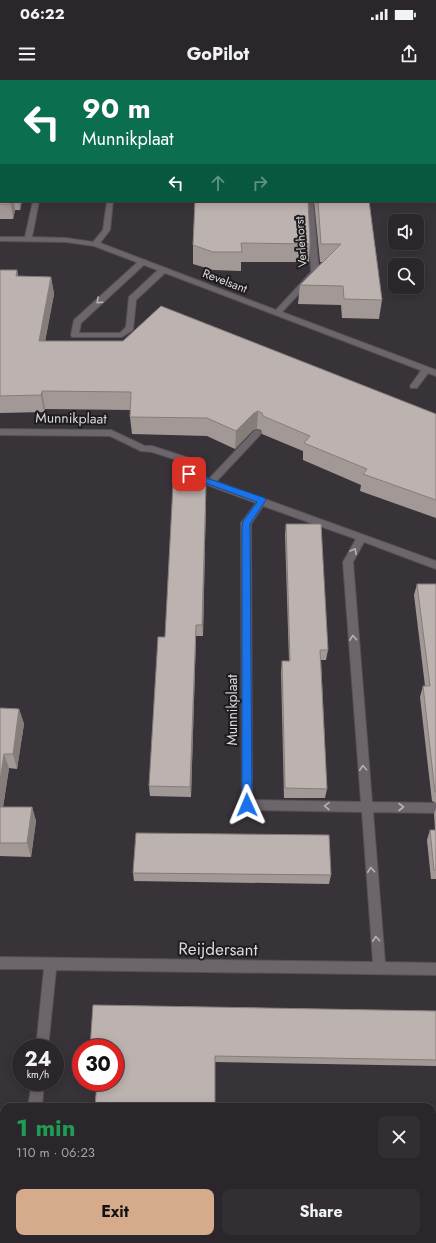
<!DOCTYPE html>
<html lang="en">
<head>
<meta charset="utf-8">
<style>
  body { margin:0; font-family:Jost,sans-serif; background:#322e33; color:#f1f3f6; height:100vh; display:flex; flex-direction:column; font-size:15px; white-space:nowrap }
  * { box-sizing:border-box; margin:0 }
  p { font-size:13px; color:#a5a5a9 }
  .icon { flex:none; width:22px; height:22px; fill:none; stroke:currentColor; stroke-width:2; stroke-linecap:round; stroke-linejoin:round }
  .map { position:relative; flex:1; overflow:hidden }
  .side { position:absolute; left:0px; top:1023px; width:436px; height:140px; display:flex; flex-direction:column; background:#2a262b; border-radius:12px 12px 0 0; box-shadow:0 2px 10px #0003,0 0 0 1px #464347 }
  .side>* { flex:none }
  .top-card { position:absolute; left:0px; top:0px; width:436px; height:122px; box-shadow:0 2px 10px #0003,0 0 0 1px #464347; background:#0b6e4f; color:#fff; overflow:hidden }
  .fabs { position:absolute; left:388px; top:134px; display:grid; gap:8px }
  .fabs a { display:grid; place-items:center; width:36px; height:36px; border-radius:8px; background:#2a262b; box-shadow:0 2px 10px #0003,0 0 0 1px #464347; font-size:20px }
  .speed { position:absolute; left:12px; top:959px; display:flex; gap:8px; font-size:20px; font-weight:700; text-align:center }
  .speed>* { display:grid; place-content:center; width:52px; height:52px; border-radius:50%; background:#2a262b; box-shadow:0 2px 10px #0003,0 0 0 1px #464347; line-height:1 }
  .speed small { font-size:10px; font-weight:400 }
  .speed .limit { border:6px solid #d22; background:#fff; color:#111 }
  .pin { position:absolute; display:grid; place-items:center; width:34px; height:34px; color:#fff; margin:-17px; border-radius:8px; box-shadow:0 2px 6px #0006 }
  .me { position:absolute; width:44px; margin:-22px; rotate:359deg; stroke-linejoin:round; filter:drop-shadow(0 0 3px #0008) }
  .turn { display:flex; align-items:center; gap:14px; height:84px; padding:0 16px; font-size:18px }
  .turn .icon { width:52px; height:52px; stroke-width:2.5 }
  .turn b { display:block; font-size:28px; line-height:34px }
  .lanes { display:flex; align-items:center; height:38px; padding:0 16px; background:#0003; justify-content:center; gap:20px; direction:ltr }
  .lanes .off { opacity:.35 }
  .round { display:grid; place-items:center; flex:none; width:42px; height:42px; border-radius:8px; background:#322e33 }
  .summary { display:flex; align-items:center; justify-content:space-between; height:68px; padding:0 16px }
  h1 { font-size:24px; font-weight:700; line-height:30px; color:#1e9e55 }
  .cta { display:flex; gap:8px; margin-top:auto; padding:8px 16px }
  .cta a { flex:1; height:46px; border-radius:8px; background:#d6ab8b; color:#111; font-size:16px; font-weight:700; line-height:46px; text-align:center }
  .cta a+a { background:#322e33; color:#f1f3f6 }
  .status { display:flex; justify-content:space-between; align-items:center; height:28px; padding:0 20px; background:#2a262b; direction:ltr }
  .status svg { height:11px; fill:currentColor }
  header { display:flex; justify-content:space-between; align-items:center; height:52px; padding:0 16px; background:#2a262b; font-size:18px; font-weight:700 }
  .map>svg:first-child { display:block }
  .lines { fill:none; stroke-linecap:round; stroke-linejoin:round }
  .lane-casing { stroke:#555055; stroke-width:2 }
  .street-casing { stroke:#555055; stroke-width:2 }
  .secondary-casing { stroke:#555055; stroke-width:2 }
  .lane { fill:#6c666c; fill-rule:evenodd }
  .street { fill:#6c666c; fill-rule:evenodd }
  .secondary { fill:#93777b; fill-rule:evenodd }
  .wall { fill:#a29996 }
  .shaded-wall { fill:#847d7a }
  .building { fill:#bcb2af; stroke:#847d7a }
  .oneway { stroke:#b5b1b5 }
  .route { fill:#1a73e8; stroke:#114b97 }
  .labels { text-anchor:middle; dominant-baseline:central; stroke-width:4; stroke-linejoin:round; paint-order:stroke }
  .far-street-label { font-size:12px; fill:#dddadd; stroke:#1e1c1e }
  .street-label { font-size:14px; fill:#dddadd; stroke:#1e1c1e }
  .near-street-label { font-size:17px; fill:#dddadd; stroke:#1e1c1e }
</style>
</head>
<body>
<div class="status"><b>06:22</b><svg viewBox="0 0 49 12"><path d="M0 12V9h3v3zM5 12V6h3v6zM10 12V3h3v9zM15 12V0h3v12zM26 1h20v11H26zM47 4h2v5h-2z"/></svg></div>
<header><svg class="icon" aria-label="menu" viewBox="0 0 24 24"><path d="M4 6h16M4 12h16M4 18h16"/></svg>GoPilot<svg class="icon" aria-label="share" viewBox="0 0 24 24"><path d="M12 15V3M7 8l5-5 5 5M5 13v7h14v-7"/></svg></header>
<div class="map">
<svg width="436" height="1163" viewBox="0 0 436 1163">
  <rect width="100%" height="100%" fill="#383339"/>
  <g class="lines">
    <defs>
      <g id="lane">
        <polygon points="140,180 146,180 147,182 81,243 79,253 120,253 126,247 129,217 160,188 166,188 166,192 136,220 133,250 122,257 72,257 71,255 74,240"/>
        <polygon points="426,287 430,290 429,292 417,308 411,308 410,306 423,288"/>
        <polygon points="0,349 111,350 145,366 152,366 192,379 193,381 189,384 152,372 141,371 110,356 0,355"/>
        <polygon points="257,350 260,351 261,353 260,355 214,404 208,404 207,402 208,400 254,351"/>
        <rect x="432" y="1119" width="4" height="14"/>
        <rect x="203" y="1159" width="14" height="4"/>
      </g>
      <g id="street">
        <rect x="58" y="0" width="6" height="1"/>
        <polygon points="33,121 39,121 32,157 66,158 93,162 103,150 107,121 113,121 110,150 100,163 276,230 311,192 307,121 313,121 319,192 282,232 436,290 436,296 94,166 66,162 0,161 0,157 25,157"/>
        <path d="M189,378L193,381V393L436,481V489L364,462L353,482L372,722L436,723V733L373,732L385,882L436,883V895L56,890L48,968H36L44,889H0V877L373,882L362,732L247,730L243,728L242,725L241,443L256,423L186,397L185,381ZM263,426L356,459L343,482L361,722L252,720L251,444Z"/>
        <polygon points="32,1002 44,1002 42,1027 28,1027"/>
        <rect x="13" y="1159" width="14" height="4"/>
      </g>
      <g id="secondary">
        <polygon points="198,0 205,0 206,1 199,1"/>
        <polygon points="227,0 235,0 236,1 228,1"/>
        <rect x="435" y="66" width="1" height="5"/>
      </g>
    </defs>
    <use href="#lane" class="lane-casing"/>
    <use href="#street" class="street-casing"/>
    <use href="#secondary" class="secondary-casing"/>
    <use href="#lane" class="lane"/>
    <use href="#street" class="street"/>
    <use href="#secondary" class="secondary"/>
  </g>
  <g class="wall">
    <polygon points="272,0 318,0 317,1 274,1"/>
    <polygon points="377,0 436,0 436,12 435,12 435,1 377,1"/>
    <polygon points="0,28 1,121 22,121 20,130 15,130 13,139 0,139"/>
    <polygon points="195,121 310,164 309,182 241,182 241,191 213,190 193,184 193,165"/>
    <polygon points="314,121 369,121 382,220 379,239 342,238 341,225 298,224 300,205 322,182 320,182"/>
    <polygon points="0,190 17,190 18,196 51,197 54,214 45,261 436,334 436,438 360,411 361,405 303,380 303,371 262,354 261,350 257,349 253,350 235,369 207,356 132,354 130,337 130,330 45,329 44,332 0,333"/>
    <polygon points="206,417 203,556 196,556 191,717 150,716 149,706 165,557"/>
    <polygon points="286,444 328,570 326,580 321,580 327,709 325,718 284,718 281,592 282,581 289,581 285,455"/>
    <polygon points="417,504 436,504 436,723 432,721 420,617 423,606 425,606 414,515"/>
    <polygon points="0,628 19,629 24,644 17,689 9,688 3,727 32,727 36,741 31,777 0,776"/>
    <polygon points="436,728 436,799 431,799 427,760 430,750 435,750 434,734"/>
    <polygon points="133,793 331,795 329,804 134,801"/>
    <polygon points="93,925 436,931 436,986 215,982 215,1023 238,1023 238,1027 95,1027 97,1002 115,1002 115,968 90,968"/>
  </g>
  <g class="shaded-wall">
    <polygon points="304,0 318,0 317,1 304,1"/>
    <polygon points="11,121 14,121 15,130 13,139 11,124"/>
    <polygon points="19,121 22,121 20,130"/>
    <polygon points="17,190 20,208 16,196"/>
    <polygon points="51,197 54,214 42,278 39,261"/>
    <polygon points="42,311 45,329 44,332 41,315"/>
    <polygon points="258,331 257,349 253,350 235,369 236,351 254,333"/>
    <polygon points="206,406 206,417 203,556 202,545"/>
    <polygon points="196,545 196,556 191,717 190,707"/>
    <polygon points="19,629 24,644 17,689 13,674"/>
    <polygon points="4,674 9,688 1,741 0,738 0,701"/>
    <polygon points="32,727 36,741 31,777 27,763"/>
    <polygon points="127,1159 129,1159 128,1163 126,1163"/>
  </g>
  <g class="building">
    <polygon points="75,0 105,0 105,1 74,1"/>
    <rect x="381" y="0" width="55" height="1"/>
    <polygon points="0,28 1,28 1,121 11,121 11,124 0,124"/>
    <polygon points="195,121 308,121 310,164 241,163 242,172 213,172 193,165"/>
    <polygon points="318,121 369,121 382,220 344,219 343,206 300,205 341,164 321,164"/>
    <polygon points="0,190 17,190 16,196 51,197 39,261 123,261 161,226 436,334 436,420 363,394 367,389 304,363 310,356 263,336 262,333 258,331 254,333 236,351 207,338 130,337 131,312 42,311 41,315 0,316"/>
    <polygon points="173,405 206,406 202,545 196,545 190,707 149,706 158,557 165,557"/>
    <polygon points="286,444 321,444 328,570 320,570 327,709 285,708 282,581 290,581"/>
    <polygon points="417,504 436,504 436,712 435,712 423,606 430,606"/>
    <polygon points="0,628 19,629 13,674 4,674 0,701"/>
    <polygon points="0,727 32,727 27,763 0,763"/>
    <polygon points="430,750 436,750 436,790 434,790"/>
    <polygon points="136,753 329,755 331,795 133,793"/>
    <polygon points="93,925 436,931 436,980 215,976 215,1023 238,1023 238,1027 95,1027 97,1002 115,1002 115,968 90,968"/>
    <polygon points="432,1157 436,1157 436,1163 183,1163 183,1159 202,1159 201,1161 203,1163 217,1163 219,1161 218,1159 432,1159"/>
    <polygon points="73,1159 127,1159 126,1163 73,1163"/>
  </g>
  <defs><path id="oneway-chevron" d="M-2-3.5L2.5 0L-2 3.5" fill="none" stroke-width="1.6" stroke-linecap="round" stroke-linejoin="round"/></defs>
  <g class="oneway">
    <use href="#oneway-chevron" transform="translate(99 221) rotate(138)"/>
    <use href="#oneway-chevron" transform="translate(354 471) rotate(-60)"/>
    <use href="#oneway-chevron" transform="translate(353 558) rotate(-94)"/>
    <use href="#oneway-chevron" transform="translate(363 688) rotate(-94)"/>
    <use href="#oneway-chevron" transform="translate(327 726) rotate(-179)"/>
    <use href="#oneway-chevron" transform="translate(401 727)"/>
    <use href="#oneway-chevron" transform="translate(371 790) rotate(-95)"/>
    <use href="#oneway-chevron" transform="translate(376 859) rotate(-94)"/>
  </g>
  <polygon class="route" points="189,392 265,418 266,420 250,444 250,448 252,725 251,728 247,730 244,728 242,725 242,448 243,441 257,422 186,396 186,393"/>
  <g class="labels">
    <g class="far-street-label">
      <text transform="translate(301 162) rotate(-94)">Verlehorst</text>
      <text transform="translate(225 201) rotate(21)">Revelsant</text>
    </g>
    <g class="street-label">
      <text transform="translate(71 338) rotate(1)">Munnikplaat</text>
      <text transform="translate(232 630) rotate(-90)">Munnikplaat</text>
    </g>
    <g class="near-street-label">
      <text transform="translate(218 869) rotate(1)">Reijdersant</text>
    </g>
  </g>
</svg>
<div class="fabs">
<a><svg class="icon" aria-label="sound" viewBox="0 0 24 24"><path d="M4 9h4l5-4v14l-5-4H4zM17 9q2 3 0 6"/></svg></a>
<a><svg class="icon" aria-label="search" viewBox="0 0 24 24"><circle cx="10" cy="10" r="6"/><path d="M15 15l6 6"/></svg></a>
</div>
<div class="speed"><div>24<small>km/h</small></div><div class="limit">30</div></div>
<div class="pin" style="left:189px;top:394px;background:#d93025"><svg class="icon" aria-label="arrive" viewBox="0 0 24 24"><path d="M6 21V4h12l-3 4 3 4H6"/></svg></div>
<svg class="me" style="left:247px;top:725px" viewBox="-20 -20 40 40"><path d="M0-17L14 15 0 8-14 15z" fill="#1a73e8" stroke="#fff" stroke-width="4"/></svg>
<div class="top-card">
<div class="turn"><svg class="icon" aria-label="left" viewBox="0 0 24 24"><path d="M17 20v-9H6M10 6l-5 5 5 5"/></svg><div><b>90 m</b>Munnikplaat</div></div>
<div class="lanes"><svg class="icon" aria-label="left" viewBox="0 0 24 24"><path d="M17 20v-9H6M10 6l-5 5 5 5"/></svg><svg class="icon off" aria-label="ahead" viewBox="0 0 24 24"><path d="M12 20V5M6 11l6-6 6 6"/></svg><svg class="icon off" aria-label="right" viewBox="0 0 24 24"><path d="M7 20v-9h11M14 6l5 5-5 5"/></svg></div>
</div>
<section class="side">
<div class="summary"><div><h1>1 min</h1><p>110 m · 06:23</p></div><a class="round"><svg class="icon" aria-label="close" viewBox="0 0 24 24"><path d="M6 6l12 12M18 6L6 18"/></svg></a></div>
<div class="cta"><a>Exit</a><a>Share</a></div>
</section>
</div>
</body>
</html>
